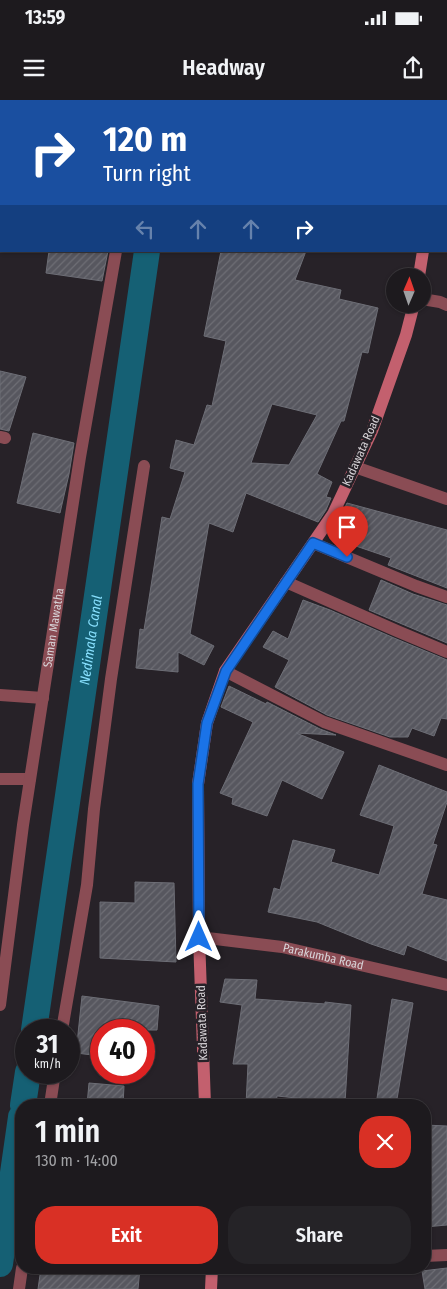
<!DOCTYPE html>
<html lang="en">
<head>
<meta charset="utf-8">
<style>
  body { margin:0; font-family:"Fira Sans Condensed",sans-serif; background:#252327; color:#f1f3f6; height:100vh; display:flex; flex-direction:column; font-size:19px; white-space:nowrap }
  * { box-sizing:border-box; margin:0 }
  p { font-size:16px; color:#a0a1a4 }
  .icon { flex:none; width:28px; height:28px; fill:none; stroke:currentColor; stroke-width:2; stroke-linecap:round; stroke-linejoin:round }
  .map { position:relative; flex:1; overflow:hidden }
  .panel { position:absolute; left:15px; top:999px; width:416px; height:175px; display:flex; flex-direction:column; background:#1d1a1e; border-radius:20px; box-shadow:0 1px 4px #0004,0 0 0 1px #3b383c }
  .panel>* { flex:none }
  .banner { position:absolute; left:0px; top:0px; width:448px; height:152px; box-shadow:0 1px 4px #0004,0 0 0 1px #3b383c; background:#1a4fa0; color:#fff; overflow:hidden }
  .needle { width:32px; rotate:2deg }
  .controls { position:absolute; left:386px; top:168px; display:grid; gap:10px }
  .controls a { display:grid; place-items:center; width:45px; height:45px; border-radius:50%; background:#1d1a1e; box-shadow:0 1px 4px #0004,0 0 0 1px #3b383c; font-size:25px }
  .speed { position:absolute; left:15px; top:919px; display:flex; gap:10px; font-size:25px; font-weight:700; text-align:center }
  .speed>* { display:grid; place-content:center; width:65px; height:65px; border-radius:50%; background:#1d1a1e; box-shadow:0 1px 4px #0004,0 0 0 1px #3b383c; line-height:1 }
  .speed small { font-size:12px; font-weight:400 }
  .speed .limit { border:8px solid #d22; background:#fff; color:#111 }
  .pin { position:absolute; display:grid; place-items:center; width:42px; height:42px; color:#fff; margin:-51px -21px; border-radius:50% 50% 50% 0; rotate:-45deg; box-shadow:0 0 5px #0007 }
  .pin .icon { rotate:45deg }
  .me { position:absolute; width:55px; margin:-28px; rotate:0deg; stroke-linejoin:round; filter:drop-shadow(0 0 4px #0008) }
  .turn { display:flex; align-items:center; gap:18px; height:105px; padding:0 20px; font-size:22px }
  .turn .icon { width:65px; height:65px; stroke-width:2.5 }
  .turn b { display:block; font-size:35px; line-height:42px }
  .lanes { display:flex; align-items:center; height:48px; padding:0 20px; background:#0003; justify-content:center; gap:25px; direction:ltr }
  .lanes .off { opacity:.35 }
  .round { display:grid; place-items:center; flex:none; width:52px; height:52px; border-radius:20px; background:#252327 }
  .overview { display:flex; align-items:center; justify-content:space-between; height:85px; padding:0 20px }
  h1 { font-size:30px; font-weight:600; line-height:38px }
  .cta { display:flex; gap:10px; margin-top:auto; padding:10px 20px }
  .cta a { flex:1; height:58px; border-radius:20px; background:#d93025; color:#fff; font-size:20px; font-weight:600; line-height:58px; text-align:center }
  .cta a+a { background:#252327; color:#f1f3f6 }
  .status { display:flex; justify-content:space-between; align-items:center; height:35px; padding:0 25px; background:#1d1a1e; direction:ltr }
  .status svg { height:14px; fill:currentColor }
  header { display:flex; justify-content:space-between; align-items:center; height:65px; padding:0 20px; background:#1d1a1e; font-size:22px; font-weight:600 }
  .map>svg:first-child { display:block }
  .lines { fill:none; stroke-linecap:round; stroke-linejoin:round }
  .canal { stroke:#156074; stroke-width:26 }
  .building { fill:url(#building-hatch); stroke:#6d6e76; fill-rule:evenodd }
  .street { stroke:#8a4c54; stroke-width:12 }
  .secondary { stroke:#c3606e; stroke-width:12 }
  .route-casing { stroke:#114b97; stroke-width:12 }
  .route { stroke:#1a73e8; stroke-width:9 }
  .labels { text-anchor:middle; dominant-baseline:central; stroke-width:5; stroke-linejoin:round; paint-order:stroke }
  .street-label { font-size:12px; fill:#d8d4d8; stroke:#272228 }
  .water-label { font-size:14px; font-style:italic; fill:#89e1ff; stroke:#272228 }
</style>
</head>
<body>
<div class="status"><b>13:59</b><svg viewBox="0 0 49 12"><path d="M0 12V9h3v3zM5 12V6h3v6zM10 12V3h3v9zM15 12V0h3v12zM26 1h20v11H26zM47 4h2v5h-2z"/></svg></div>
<header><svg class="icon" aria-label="menu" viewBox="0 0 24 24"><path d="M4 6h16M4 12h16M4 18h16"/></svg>Headway<svg class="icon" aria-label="share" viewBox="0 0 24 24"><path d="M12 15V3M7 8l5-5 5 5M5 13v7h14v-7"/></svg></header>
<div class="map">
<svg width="447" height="1189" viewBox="0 0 447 1189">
  <defs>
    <pattern id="building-hatch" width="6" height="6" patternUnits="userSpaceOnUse" patternTransform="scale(1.25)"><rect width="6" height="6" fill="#57575f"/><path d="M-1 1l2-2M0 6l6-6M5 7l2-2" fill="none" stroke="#6e6e75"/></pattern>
  </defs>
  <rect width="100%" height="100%" fill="#272228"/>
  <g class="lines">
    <g class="canal">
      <polyline points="175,1 175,0"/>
      <path id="s1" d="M34,930L147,151"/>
      <polyline points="23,1005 28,972"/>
      <polyline points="0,1164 21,1017"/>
    </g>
  </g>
  <g class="building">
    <polygon points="49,151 108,151 102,181 46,173"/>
    <path d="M221,151H306L295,180L341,190L339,199L378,208L368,253L362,252L344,321H341L317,374L332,382L326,397L331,398L326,410L318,422L246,393L233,432L209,423L190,534L214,546L204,565L178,552V572L136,568L140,529L144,530L162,417L170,419L185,372L170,368L176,340L194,345L207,305L212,306L226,241L204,236ZM272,304L317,315L289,365L251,363Z"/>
    <polygon points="0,271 26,277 9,331 0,329"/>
    <polygon points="33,333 74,343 69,374 60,413 17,403"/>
    <polygon points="347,403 447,430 447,488 388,465 391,458 347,443 350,435 333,428 340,418"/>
    <polygon points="381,480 413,494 447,505 447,543 369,510"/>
    <polygon points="303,500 330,510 394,538 447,560 447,619 441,618 434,636 412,628 408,637 390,637 327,615 275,587 289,560 263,547 273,531 288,539"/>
    <polygon points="229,586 266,604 267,602 320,629 336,635 296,633 344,652 322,699 282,680 267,716 232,704 233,698 220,693 253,622 221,607"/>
    <polygon points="379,665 447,692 447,702 433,744 437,745 422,794 447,800 447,861 407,845 404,855 371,844 317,822 268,812 274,788 280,790 293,740 335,750 331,762 379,775 394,726 360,715"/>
    <polygon points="135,782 174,783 176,862 100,858 100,802 135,803"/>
    <polygon points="225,879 257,880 255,899 325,904 325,902 351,905 345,1003 277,996 276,1005 246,1005 248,964 233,964 242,905 220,902"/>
    <polygon points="82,896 159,906 157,930 101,930 101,956 76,953"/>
    <polygon points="392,899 413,903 396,1005 376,1005"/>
    <polygon points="89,983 124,986 123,1005 87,1005"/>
    <polygon points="425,1025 447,1026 447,1125 425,1127"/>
    <polygon points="41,1168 140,1168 138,1189 38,1189"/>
    <polygon points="447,1168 447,1189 425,1189 422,1171"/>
  </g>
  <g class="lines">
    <g class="street">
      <polyline points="143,1 143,0"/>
      <polyline points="0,99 1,100"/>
      <polyline points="422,199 440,202 447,205"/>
      <polyline points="0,337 5,338"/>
      <polyline points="355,367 447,399"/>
      <polyline points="313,443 416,486 447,497"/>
      <polyline points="286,482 397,531 447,552"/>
      <polyline points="225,571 324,622 447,665"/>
      <polyline points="0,595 43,598"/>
      <polyline points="0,679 30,679"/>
      <path id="s2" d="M199,837L282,847L447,885"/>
      <path id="s3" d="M0,905L23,725L80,357L116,151"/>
      <polyline points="62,930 87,785 94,709 111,579 144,366"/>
      <polyline points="50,1005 55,972"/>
      <polyline points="425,1156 447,1155"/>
      <polyline points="19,1189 22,1168"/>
    </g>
    <g class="secondary">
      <polyline points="446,21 447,17"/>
      <polyline points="419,176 423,151"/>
      <polyline points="205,1005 199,837 198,684 207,623 225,571 333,414 372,331 406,235 414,204"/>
      <polyline points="211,1189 212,1168"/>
    </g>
  </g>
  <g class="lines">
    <defs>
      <polyline id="route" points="199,837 198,684 207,623 226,571 313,443 347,457"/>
    </defs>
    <use href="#route" class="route-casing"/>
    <use href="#route" class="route"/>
  </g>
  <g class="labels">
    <g class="street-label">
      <text transform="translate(361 351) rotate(-66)">Kadawata Road</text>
      <text stroke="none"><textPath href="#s3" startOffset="381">Saman Mawatha</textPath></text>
      <text stroke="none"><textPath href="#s2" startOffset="126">Parakumba Road</textPath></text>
      <text transform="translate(202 923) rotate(-92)">Kadawata Road</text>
    </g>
    <g class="water-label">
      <text stroke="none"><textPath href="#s1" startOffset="394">Nedimala Canal</textPath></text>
    </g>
  </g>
</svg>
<div class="controls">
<a><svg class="needle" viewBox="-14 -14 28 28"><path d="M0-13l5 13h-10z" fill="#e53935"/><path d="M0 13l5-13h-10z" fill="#a0a1a4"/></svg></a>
</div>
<div class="speed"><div>31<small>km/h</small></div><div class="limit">40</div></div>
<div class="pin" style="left:347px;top:457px;background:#d93025"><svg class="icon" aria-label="arrive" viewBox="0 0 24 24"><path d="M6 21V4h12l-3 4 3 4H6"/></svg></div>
<svg class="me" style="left:199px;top:837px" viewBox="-20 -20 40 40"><path d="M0-17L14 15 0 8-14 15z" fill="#1a73e8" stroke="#fff" stroke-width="4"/></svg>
<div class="banner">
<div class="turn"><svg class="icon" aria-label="right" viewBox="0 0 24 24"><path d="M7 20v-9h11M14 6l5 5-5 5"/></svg><div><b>120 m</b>Turn right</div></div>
<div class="lanes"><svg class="icon off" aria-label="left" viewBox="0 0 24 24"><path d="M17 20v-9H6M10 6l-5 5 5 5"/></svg><svg class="icon off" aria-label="ahead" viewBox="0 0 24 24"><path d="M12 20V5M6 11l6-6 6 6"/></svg><svg class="icon off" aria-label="ahead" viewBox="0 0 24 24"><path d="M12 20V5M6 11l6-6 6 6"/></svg><svg class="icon" aria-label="right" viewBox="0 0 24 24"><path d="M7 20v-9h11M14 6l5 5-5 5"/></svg></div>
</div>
<section class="panel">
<div class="overview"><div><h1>1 min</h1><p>130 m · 14:00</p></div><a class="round" style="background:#d93025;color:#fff"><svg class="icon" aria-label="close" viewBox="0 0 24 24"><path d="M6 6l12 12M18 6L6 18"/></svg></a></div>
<div class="cta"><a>Exit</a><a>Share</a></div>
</section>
</div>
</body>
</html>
